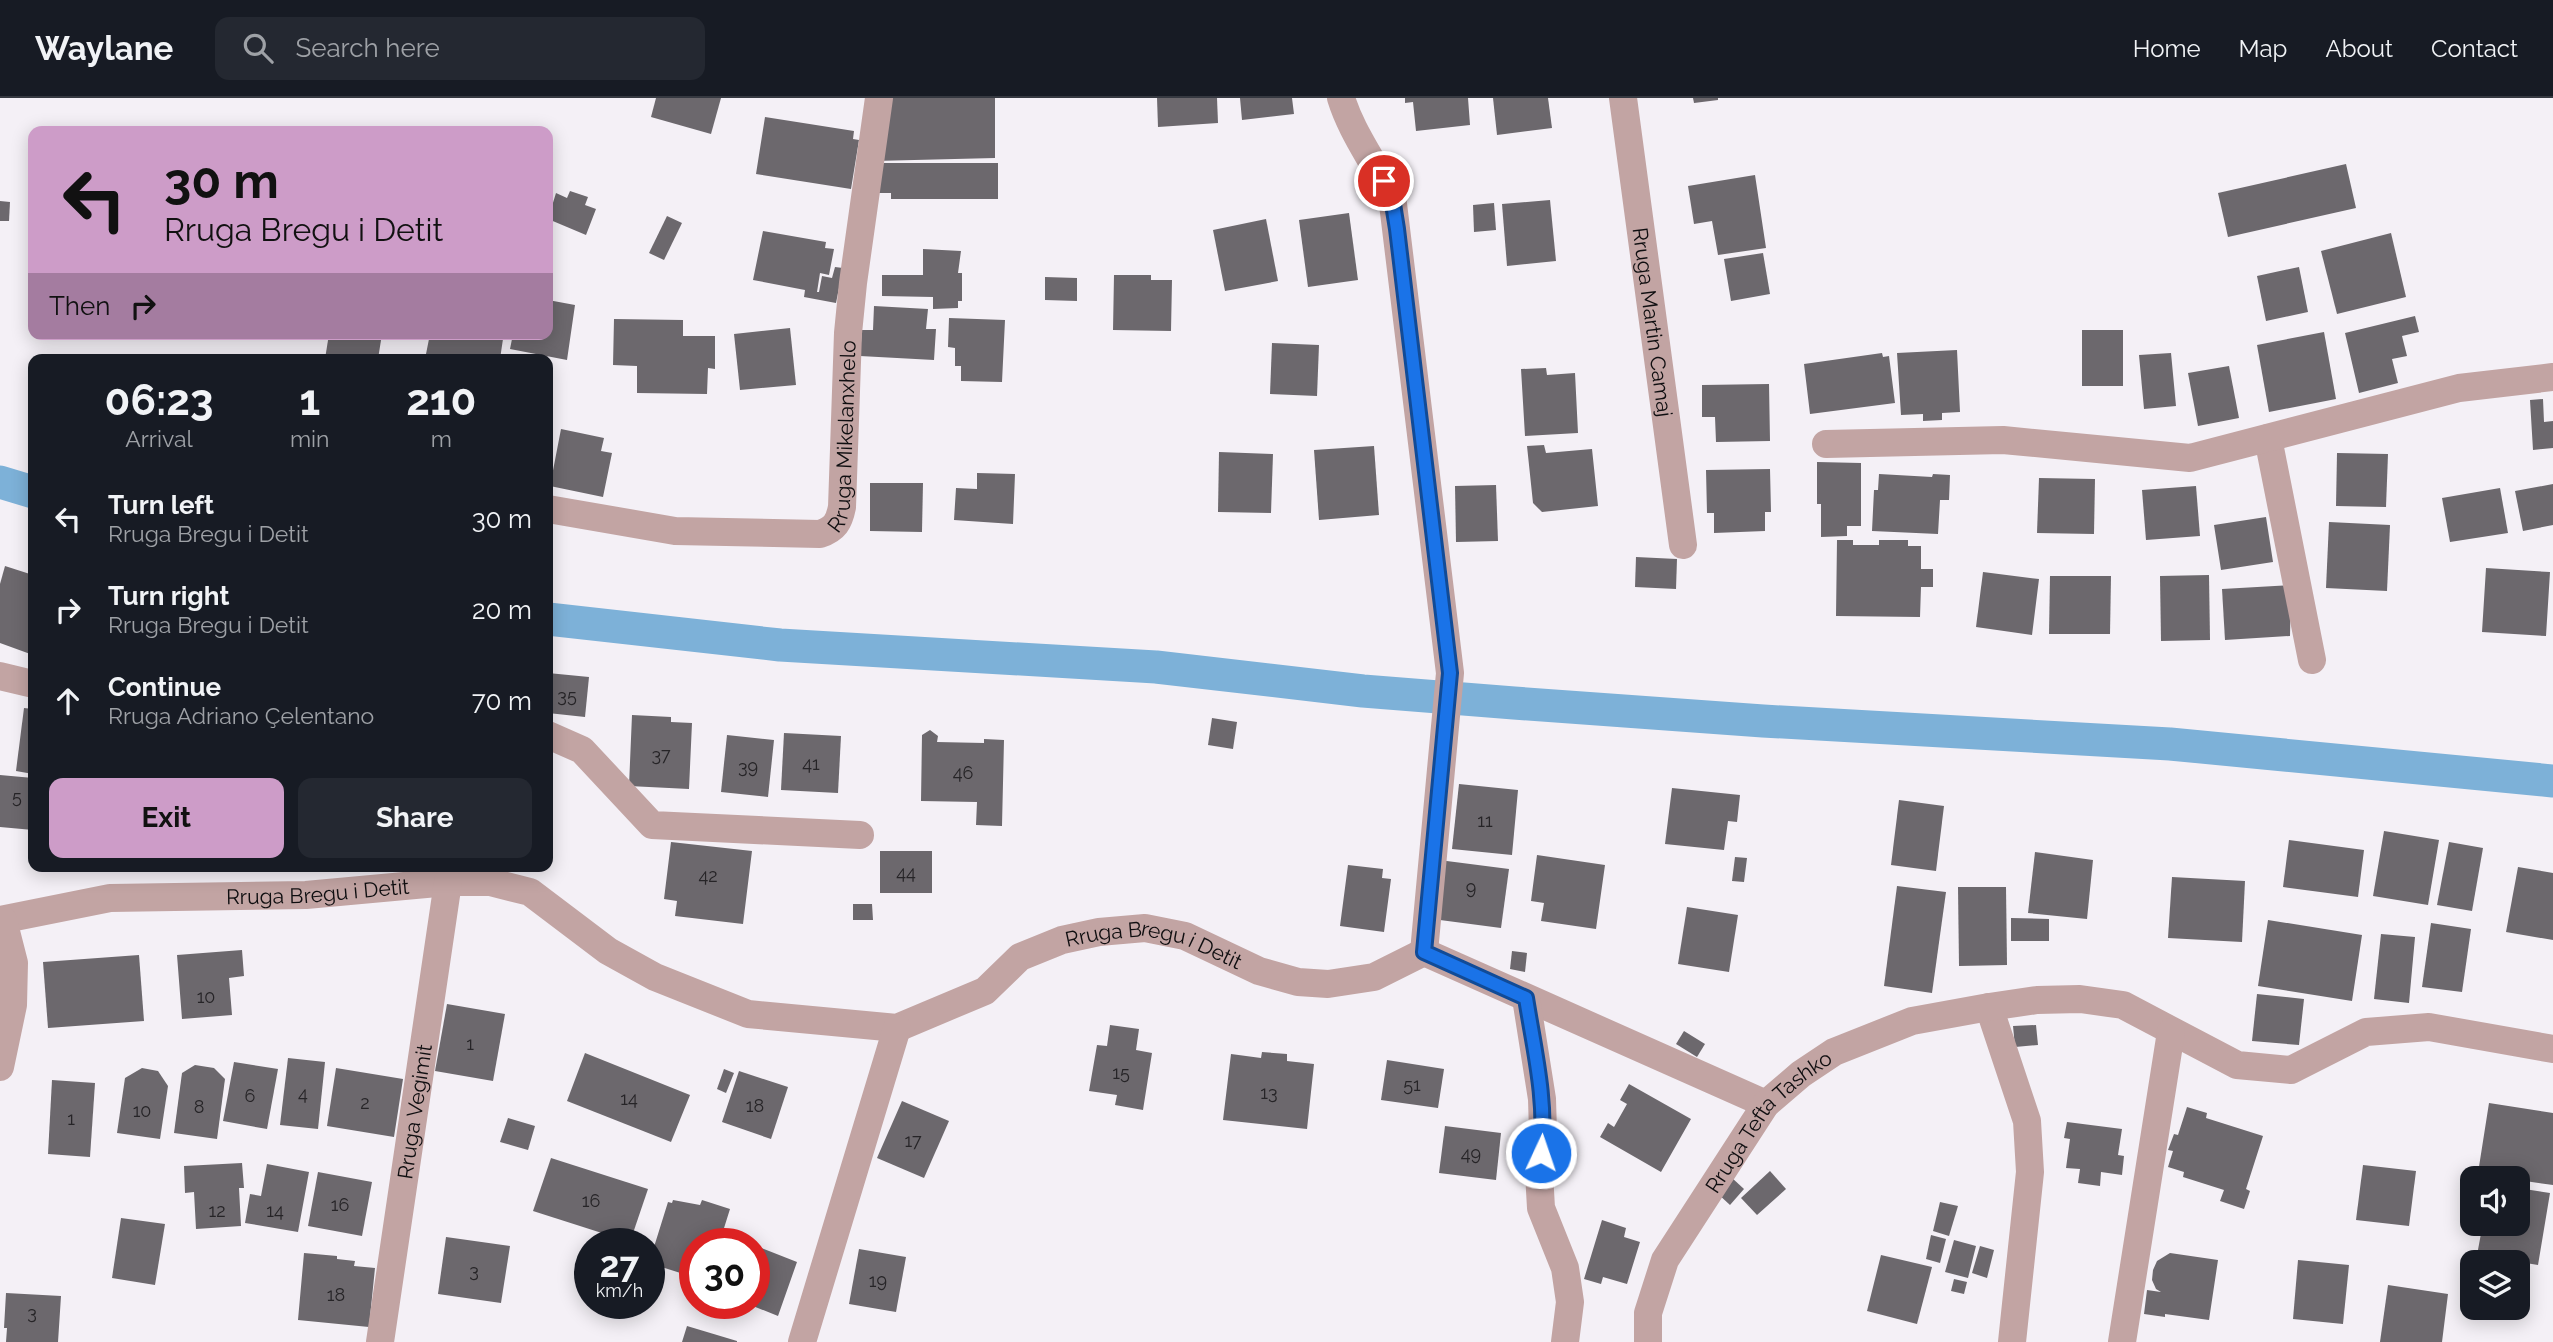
<!DOCTYPE html>
<html lang="en">
<head>
<meta charset="utf-8">
<style>
  body { margin:0; font-family:Raleway,sans-serif; background:#242831; color:#f1f3f6; height:100vh; display:flex; flex-direction:column; font-size:26px; white-space:nowrap }
  * { box-sizing:border-box; margin:0 }
  p { font-size:23px; color:#9ea1a6 }
  .icon { flex:none; width:38px; height:38px; fill:none; stroke:currentColor; stroke-width:2; stroke-linecap:round; stroke-linejoin:round }
  .map { position:relative; flex:1; overflow:hidden }
  .details { position:absolute; left:28px; top:256px; width:525px; height:518px; display:flex; flex-direction:column; background:#171b24; border-radius:14px; box-shadow:0 4px 18px #0003 }
  .details>* { flex:none }
  .hud { position:absolute; left:28px; top:28px; width:525px; height:214px; border-radius:14px; box-shadow:0 4px 18px #0003; background:#cd9cc8; color:#111; overflow:hidden }
  .fabs { position:absolute; left:2460px; top:1068px; display:grid; gap:14px }
  .fabs a { display:grid; place-items:center; width:70px; height:70px; border-radius:14px; background:#171b24; box-shadow:0 4px 18px #0003; font-size:35px }
  .speed { position:absolute; left:574px; top:1130px; display:flex; gap:14px; font-size:35px; font-weight:700; text-align:center }
  .speed>* { display:grid; place-content:center; width:91px; height:91px; border-radius:50%; background:#171b24; box-shadow:0 4px 18px #0003; line-height:1 }
  .speed small { font-size:18px; font-weight:400 }
  .speed .limit { border:10px solid #d22; background:#fff; color:#111 }
  .pin { position:absolute; display:grid; place-items:center; width:60px; height:60px; color:#fff; margin:-30px; border:4px solid #fff; border-radius:50%; box-shadow:0 2px 7px #0007 }
  .me { position:absolute; width:77px; margin:-38px; rotate:3deg; stroke-linejoin:round; filter:drop-shadow(0 0 5px #0008) }
  .turn { display:flex; align-items:center; gap:24px; height:147px; padding:0 21px; font-size:32px }
  .turn .icon { width:91px; height:91px; stroke-width:2.5 }
  .turn b { display:block; font-size:49px; line-height:60px }
  .then { display:flex; align-items:center; height:66px; padding:0 21px; background:#0003; gap:14px; font-size:26px }
  .eta { display:flex; justify-content:space-evenly; align-items:center; height:119px; text-align:center }
  .eta b { font-size:42px; font-weight:700; line-height:49px }
  .action { display:flex; gap:14px; margin-top:auto; padding:14px 21px }
  .action a { flex:1; height:80px; border-radius:14px; background:#cd9cc8; color:#111; font-size:28px; font-weight:700; line-height:80px; text-align:center }
  .action a+a { background:#242831; color:#f1f3f6 }
  ul { padding:0; list-style:none }
  li { display:flex; align-items:center; gap:21px; height:91px; padding:0 21px }
  li div { flex:1 }
  li b { display:block; font-size:26px }
  li em { font-style:normal }
  header { display:flex; align-items:center; gap:42px; box-sizing:border-box; height:98px; padding:0 35px; background:#171b24; border-bottom:2px solid #363941 }
  header strong { font-size:33px }
  nav { display:flex; gap:38px; margin-inline-start:auto; font-size:24px }
  .search { width:490px; height:63px; background:#242831; display:flex; align-items:center; gap:18px; box-sizing:border-box; padding:0 24px; border-radius:14px; color:#9ea1a6; font-size:26px }
  .map>svg:first-child { display:block }
  .lines { fill:none; stroke-linecap:round; stroke-linejoin:round }
  .canal { stroke:#7db1d8; stroke-width:33 }
  .building { fill:#6c686d }
  .minor { stroke:#c2a4a3; stroke-width:28 }
  .route-casing { stroke:#114b97; stroke-width:18 }
  .route { stroke:#1a73e8; stroke-width:12 }
  .labels { text-anchor:middle; dominant-baseline:central; stroke-width:7; stroke-linejoin:round; paint-order:stroke }
  .number-label { font-size:18px; fill:#262427 }
  .street-label { font-size:21px; fill:#0f0e10; stroke:#f4f0f6 }
</style>
</head>
<body>
<header>
<strong>Waylane</strong>
<div class="search"><svg class="icon" aria-label="search" viewBox="0 0 24 24"><circle cx="10" cy="10" r="6"/><path d="M15 15l6 6"/></svg>Search here</div>
<nav><a>Home</a><a>Map</a><a>About</a><a>Contact</a></nav>
</header>
<div class="map">
<svg width="2553" height="1244" viewBox="0 0 2553 1244">
  <rect width="100%" height="100%" fill="#f4f0f6"/>
  <g class="lines">
    <g class="canal">
      <polyline points="0,384 33,394"/>
      <polyline points="548,521 780,547 1156,569 1363,593 1514,605 1763,623 2170,646 2553,683"/>
    </g>
  </g>
  <g class="building">
    <polygon points="656,0 721,0 711,36 651,19"/>
    <polygon points="882,0 995,0 995,60 874,63"/>
    <polygon points="1157,0 1217,0 1218,25 1158,29"/>
    <polygon points="1240,0 1292,0 1294,16 1242,22"/>
    <polygon points="1405,0 1468,0 1470,27 1416,33 1413,4 1405,5"/>
    <polygon points="1493,0 1548,0 1552,30 1497,37"/>
    <polygon points="1693,0 1718,0 1718,2 1694,5"/>
    <polygon points="765,19 854,33 853,41 859,42 851,91 756,76"/>
    <polygon points="878,65 998,65 998,101 891,101 891,95 878,95"/>
    <polygon points="2346,66 2356,110 2228,139 2218,95"/>
    <polygon points="1755,77 1766,150 1718,157 1712,123 1694,126 1688,88"/>
    <polygon points="570,93 588,99 585,107 596,111 586,137 548,121 556,95 567,100"/>
    <polygon points="1550,102 1556,163 1507,168 1502,106"/>
    <polygon points="0,103 10,104 9,123 0,123"/>
    <polygon points="1494,105 1496,132 1474,134 1473,107"/>
    <polygon points="1349,115 1358,182 1308,189 1299,122"/>
    <polygon points="667,118 682,125 664,162 649,155"/>
    <polygon points="1266,121 1278,183 1225,193 1213,132"/>
    <polygon points="763,133 826,144 825,150 834,151 829,177 820,175 817,194 819,194 822,178 832,180 835,169 843,170 836,205 804,199 805,192 753,182"/>
    <polygon points="2391,135 2406,199 2337,216 2321,153"/>
    <polygon points="923,151 961,153 958,175 962,175 962,203 958,203 958,210 933,211 933,199 882,198 882,177 923,177"/>
    <polygon points="1763,155 1770,196 1731,203 1724,161"/>
    <polygon points="2299,169 2308,214 2266,223 2257,178"/>
    <polygon points="1114,177 1151,177 1151,182 1172,182 1171,233 1113,232"/>
    <polygon points="1045,179 1077,180 1077,203 1045,202"/>
    <polygon points="548,202 575,207 567,262 510,251 513,236 548,236"/>
    <polygon points="874,208 928,211 926,231 936,231 934,262 860,258 862,232 873,232"/>
    <polygon points="2415,218 2419,234 2402,238 2407,258 2392,261 2398,285 2359,295 2345,235"/>
    <polygon points="949,220 1005,222 1002,284 961,283 961,268 955,268 955,250 948,249"/>
    <polygon points="614,221 683,222 683,238 715,238 715,271 708,270 707,296 637,295 637,268 613,267"/>
    <polygon points="790,230 796,287 740,292 734,236"/>
    <rect x="2082" y="232" width="41" height="56"/>
    <polygon points="2324,234 2336,301 2269,314 2257,247"/>
    <polygon points="329,236 382,236 378,261 325,261"/>
    <polygon points="430,236 492,236 492,239 503,241 500,261 454,261 426,256"/>
    <polygon points="1272,245 1319,247 1317,298 1270,296"/>
    <polygon points="1957,252 1960,314 1942,315 1942,322 1923,323 1923,316 1901,317 1897,255"/>
    <polygon points="1882,255 1883,259 1889,258 1895,305 1810,316 1804,266"/>
    <polygon points="2171,255 2176,308 2144,311 2139,257"/>
    <polygon points="2229,268 2239,320 2198,328 2188,275"/>
    <polygon points="1546,270 1547,277 1575,275 1578,335 1525,338 1521,271"/>
    <polygon points="1769,286 1770,343 1716,344 1715,319 1702,319 1702,287"/>
    <polygon points="2543,301 2544,324 2553,323 2553,350 2533,352 2530,302"/>
    <polygon points="561,331 604,340 601,353 612,355 603,399 550,388"/>
    <polygon points="1544,347 1546,355 1592,351 1598,408 1542,414 1533,405 1527,348"/>
    <polygon points="1374,348 1379,417 1319,422 1314,352"/>
    <polygon points="1219,354 1273,356 1271,415 1218,414"/>
    <polygon points="2337,355 2388,356 2386,409 2336,408"/>
    <polygon points="1817,364 1861,365 1861,428 1847,428 1847,438 1821,439 1821,406 1817,406"/>
    <polygon points="1770,371 1771,414 1765,414 1765,433 1714,435 1714,415 1707,415 1706,372"/>
    <polygon points="977,375 1015,376 1013,426 954,422 956,390 977,391"/>
    <polygon points="1879,376 1932,379 1933,376 1950,377 1949,402 1940,402 1938,436 1872,433 1874,392 1878,392"/>
    <polygon points="2039,380 2095,381 2094,436 2037,435"/>
    <polygon points="870,385 923,385 922,434 870,433"/>
    <polygon points="2553,386 2553,427 2523,433 2515,393"/>
    <polygon points="1496,387 1498,443 1456,444 1455,388"/>
    <polygon points="2196,388 2200,438 2146,442 2142,392"/>
    <polygon points="2500,390 2508,435 2450,444 2442,400"/>
    <polygon points="2266,419 2273,464 2221,472 2214,427"/>
    <polygon points="2329,424 2390,427 2387,493 2326,490"/>
    <polygon points="1837,442 1853,442 1853,447 1879,447 1879,442 1908,442 1908,448 1921,448 1921,471 1933,471 1933,489 1921,489 1920,519 1836,518"/>
    <polygon points="1636,459 1677,461 1676,491 1635,489"/>
    <polygon points="5,468 33,477 33,557 0,545 0,486"/>
    <polygon points="2486,470 2550,474 2546,538 2482,534"/>
    <polygon points="1983,474 2039,481 2032,537 1976,529"/>
    <polygon points="2209,477 2210,542 2161,543 2160,478"/>
    <polygon points="2050,478 2111,478 2110,536 2049,536"/>
    <polygon points="2291,487 2290,538 2225,542 2222,491"/>
    <polygon points="548,575 589,579 585,619 548,615"/>
    <polygon points="24,610 33,611 33,676 16,673"/>
    <polygon points="632,617 671,619 671,624 692,625 689,691 629,688"/>
    <polygon points="1212,620 1237,624 1233,651 1208,647"/>
    <polygon points="930,632 938,638 937,644 984,645 984,641 1004,642 1002,728 976,727 977,704 921,703 922,637"/>
    <polygon points="784,635 841,638 838,695 781,692"/>
    <polygon points="727,637 774,642 768,699 721,694"/>
    <polygon points="0,677 33,680 33,732 0,729"/>
    <polygon points="1459,686 1518,692 1512,757 1452,751"/>
    <polygon points="1672,690 1740,697 1737,724 1728,723 1724,752 1665,746"/>
    <polygon points="1899,702 1944,708 1936,773 1891,767"/>
    <polygon points="2384,733 2439,742 2428,807 2373,798"/>
    <polygon points="2289,742 2364,752 2358,799 2283,789"/>
    <polygon points="671,744 752,753 743,826 675,818 677,803 664,801"/>
    <polygon points="2449,744 2483,750 2472,813 2437,807"/>
    <rect x="880" y="753" width="52" height="42"/>
    <polygon points="2035,754 2093,762 2087,821 2028,815"/>
    <polygon points="1537,757 1605,767 1596,831 1541,823 1544,805 1531,803"/>
    <polygon points="1735,759 1747,760 1744,784 1732,783"/>
    <polygon points="1439,762 1509,771 1501,830 1440,822"/>
    <polygon points="1348,767 1383,771 1382,780 1391,781 1384,834 1340,828"/>
    <polygon points="2518,769 2553,775 2553,842 2506,834"/>
    <polygon points="2172,779 2245,783 2242,844 2168,840"/>
    <polygon points="1897,788 1946,794 1932,895 1884,888"/>
    <polygon points="1958,789 2006,789 2007,867 1959,868"/>
    <polygon points="853,806 872,806 873,822 853,822"/>
    <polygon points="1687,809 1738,817 1729,874 1678,866"/>
    <polygon points="2011,820 2049,821 2049,843 2011,843"/>
    <polygon points="2268,822 2362,837 2352,903 2258,888"/>
    <polygon points="2431,825 2471,831 2462,894 2422,889"/>
    <polygon points="2381,836 2415,839 2409,905 2374,901"/>
    <polygon points="242,852 244,878 229,880 232,917 182,921 177,857"/>
    <polygon points="1512,853 1527,855 1525,874 1510,871"/>
    <polygon points="139,857 144,923 48,930 43,864"/>
    <polygon points="2257,896 2304,901 2299,947 2252,943"/>
    <polygon points="447,906 505,916 493,983 435,973"/>
    <polygon points="1110,927 1139,931 1136,952 1152,955 1143,1012 1115,1007 1117,997 1089,993 1097,947 1107,948"/>
    <polygon points="2036,927 2038,947 2015,949 2013,928"/>
    <polygon points="1684,933 1705,946 1697,959 1676,946"/>
    <polygon points="1262,954 1287,956 1287,963 1314,966 1307,1031 1223,1022 1231,956 1261,960"/>
    <polygon points="585,955 690,997 671,1044 567,1003"/>
    <polygon points="288,960 325,964 318,1031 280,1027"/>
    <polygon points="1387,962 1444,971 1438,1010 1381,1002"/>
    <polygon points="234,964 278,971 267,1031 223,1023"/>
    <polygon points="195,967 214,970 225,981 217,1041 174,1035 182,975"/>
    <polygon points="142,970 158,973 168,988 160,1041 117,1035 125,980"/>
    <polygon points="336,970 403,981 394,1039 327,1028"/>
    <polygon points="724,971 734,975 726,995 717,991"/>
    <polygon points="739,973 788,989 771,1041 722,1024"/>
    <polygon points="52,982 95,985 90,1059 48,1056"/>
    <polygon points="1629,986 1691,1021 1661,1074 1600,1039 1608,1025 1614,1029 1627,1006 1620,1002"/>
    <polygon points="902,1003 949,1023 924,1080 877,1060"/>
    <polygon points="2489,1005 2553,1015 2553,1087 2518,1082 2518,1080 2478,1075"/>
    <polygon points="2187,1009 2207,1015 2206,1020 2263,1038 2246,1091 2250,1093 2244,1111 2220,1103 2224,1092 2183,1079 2184,1074 2168,1069 2173,1053 2168,1052 2174,1036 2178,1037"/>
    <polygon points="508,1020 535,1028 528,1052 500,1044"/>
    <polygon points="2067,1024 2122,1031 2118,1057 2124,1058 2122,1077 2101,1074 2100,1088 2078,1085 2080,1071 2066,1070 2070,1041 2064,1040"/>
    <polygon points="1445,1028 1501,1035 1496,1082 1439,1075"/>
    <polygon points="551,1060 648,1091 630,1144 533,1113"/>
    <polygon points="242,1065 244,1090 239,1090 241,1128 196,1131 194,1094 185,1095 184,1068"/>
    <polygon points="267,1066 309,1074 298,1134 245,1125 250,1096 261,1098"/>
    <polygon points="2363,1067 2416,1073 2409,1128 2356,1122"/>
    <polygon points="1770,1073 1786,1091 1757,1117 1741,1100"/>
    <polygon points="318,1074 372,1084 362,1138 308,1128"/>
    <polygon points="1731,1079 1744,1091 1730,1107 1717,1095"/>
    <polygon points="2518,1090 2550,1095 2538,1167 2477,1157 2483,1125 2518,1125"/>
    <polygon points="673,1102 700,1107 702,1102 730,1111 719,1146 695,1146 693,1179 649,1165 668,1104 672,1105"/>
    <polygon points="1940,1104 1958,1108 1949,1138 1933,1133"/>
    <polygon points="121,1120 165,1126 155,1187 112,1180"/>
    <polygon points="1602,1122 1626,1130 1624,1139 1640,1144 1627,1186 1603,1179 1601,1186 1584,1181"/>
    <polygon points="1931,1137 1946,1141 1940,1165 1926,1161"/>
    <polygon points="446,1139 510,1148 501,1205 438,1196"/>
    <polygon points="1954,1142 1976,1148 1968,1180 1945,1174"/>
    <polygon points="754,1147 797,1164 778,1218 748,1206 754,1206"/>
    <polygon points="1980,1148 1994,1152 1987,1180 1972,1175"/>
    <polygon points="859,1151 906,1159 896,1214 849,1206"/>
    <polygon points="304,1155 337,1158 337,1161 355,1163 354,1168 375,1170 369,1229 298,1222"/>
    <polygon points="2170,1155 2218,1162 2209,1222 2165,1216 2165,1219 2144,1216 2147,1192 2161,1194 2156,1191 2152,1182 2153,1172 2157,1163"/>
    <polygon points="1881,1157 1932,1169 1917,1226 1867,1213"/>
    <polygon points="2298,1162 2349,1167 2343,1226 2293,1221"/>
    <polygon points="1954,1181 1967,1184 1964,1196 1951,1193"/>
    <polygon points="2388,1187 2448,1196 2442,1244 2380,1244"/>
    <polygon points="6,1195 61,1198 58,1244 6,1244 7,1230 4,1230"/>
    <polygon points="687,1228 737,1243 737,1244 682,1244"/>
  </g>
  <g class="lines">
    <g class="minor">
      <path d="M1341,0C1353,39 1379,69 1393,106L1450,575L1424,854"/>
      <path id="s1" d="M1623,0L1683,447"/>
      <polyline points="2268,340 2312,562"/>
      <polyline points="1826,346 2003,342 2190,360 2459,290 2553,279"/>
      <path id="s2" d="M548,411L675,433L820,436C835,431 839,424 842,409L848,235L853,185L879,0"/>
      <polyline points="0,578 33,586"/>
      <polyline points="548,637 582,652 652,727 860,737"/>
      <path id="s3" d="M0,822L110,800L306,797L448,784H490L530,794L608,853L655,879L748,916L897,930L985,893L1020,859L1062,842L1099,834L1145,830L1185,838L1259,873L1298,884L1328,886L1374,879L1424,854"/>
      <polyline points="1424,854 1766,1006"/>
      <polyline points="1526,900 1542,1001 1543,1034 1539,1075 1541,1110 1565,1170 1570,1204 1565,1244"/>
      <polyline points="1989,909 2027,1023 2030,1074 2012,1244"/>
      <polyline points="0,969 13,907 14,865 3,822"/>
      <path id="s4" d="M380,1244L448,784"/>
      <polyline points="802,1244 897,930"/>
      <path id="s5" d="M1648,1244V1215L1665,1162L1766,1006L1801,976L1834,954L1912,923L1989,909L2037,902L2080,901L2123,907L2237,967L2291,972L2366,934L2429,929L2553,951"/>
      <polyline points="2122,1244 2171,934"/>
    </g>
  </g>
  <g class="lines">
    <defs>
      <path id="route" d="M1384,83L1393,106L1397,131L1450,575L1424,854L1526,900C1534,951 1547,1003 1541,1055"/>
    </defs>
    <use href="#route" class="route-casing"/>
    <use href="#route" class="route"/>
  </g>
  <g class="labels">
    <g class="number-label">
      <text x="567" y="597">35</text>
      <text x="661" y="656">37</text>
      <text x="811" y="665">41</text>
      <text x="748" y="668">39</text>
      <text x="963" y="674">46</text>
      <text x="17" y="698">5</text>
      <text x="1485" y="722">11</text>
      <text x="906" y="774">44</text>
      <text x="708" y="777">42</text>
      <text x="1471" y="789">9</text>
      <text x="206" y="898">10</text>
      <text x="470" y="945">1</text>
      <text x="1121" y="974">15</text>
      <text x="1412" y="986">51</text>
      <text x="1269" y="994">13</text>
      <text x="303" y="995">4</text>
      <text x="250" y="997">6</text>
      <text x="629" y="1000">14</text>
      <text x="365" y="1004">2</text>
      <text x="755" y="1007">18</text>
      <text x="199" y="1008">8</text>
      <text x="142" y="1012">10</text>
      <text x="71" y="1020">1</text>
      <text x="913" y="1042">17</text>
      <text x="1471" y="1055">49</text>
      <text x="591" y="1102">16</text>
      <text x="340" y="1106">16</text>
      <text x="217" y="1112">12</text>
      <text x="275" y="1112">14</text>
      <text x="474" y="1172">3</text>
      <text x="878" y="1182">19</text>
      <text x="336" y="1196">18</text>
      <text x="32" y="1214">3</text>
    </g>
    <g class="street-label">
      <text stroke="none"><textPath href="#s1" startOffset="226">Rruga Martin Camaj</textPath></text>
      <text stroke="none"><textPath href="#s2" startOffset="382">Rruga Mikelanxhelo</textPath></text>
      <text stroke="none"><textPath href="#s3" startOffset="320">Rruga Bregu i Detit</textPath></text>
      <text stroke="none"><textPath href="#s3" startOffset="1220">Rruga Bregu i Detit</textPath></text>
      <text stroke="none"><textPath href="#s4" startOffset="233">Rruga Vegimit</textPath></text>
      <text stroke="none"><textPath href="#s5" startOffset="259">Rruga Tefta Tashko</textPath></text>
    </g>
  </g>
</svg>
<div class="fabs">
<a><svg class="icon" aria-label="sound" viewBox="0 0 24 24"><path d="M4 9h4l5-4v14l-5-4H4zM17 9q2 3 0 6"/></svg></a>
<a><svg class="icon" aria-label="layers" viewBox="0 0 24 24"><path d="M12 4l9 5-9 5-9-5zM3 14l9 5 9-5"/></svg></a>
</div>
<div class="speed"><div>27<small>km/h</small></div><div class="limit">30</div></div>
<div class="pin" style="left:1384px;top:83px;background:#d93025"><svg class="icon" aria-label="arrive" viewBox="0 0 24 24"><path d="M6 21V4h12l-3 4 3 4H6"/></svg></div>
<svg class="me" style="left:1541px;top:1055px" viewBox="-20 -20 40 40"><circle r="17" fill="#1a73e8" stroke="#fff" stroke-width="3"/><path d="M0-11L8 9 0 5-8 9z" fill="#fff"/></svg>
<div class="hud">
<div class="turn"><svg class="icon" aria-label="left" viewBox="0 0 24 24"><path d="M17 20v-9H6M10 6l-5 5 5 5"/></svg><div><b>30 m</b>Rruga Bregu i Detit</div></div>
<div class="then">Then<svg class="icon" aria-label="right" viewBox="0 0 24 24"><path d="M7 20v-9h11M14 6l5 5-5 5"/></svg></div>
</div>
<section class="details">
<div class="eta">
<div><b>06:23</b><p>Arrival</p></div>
<div><b>1</b><p>min</p></div>
<div><b>210</b><p>m</p></div>
</div>
<ul>
<li><svg class="icon" aria-label="left" viewBox="0 0 24 24"><path d="M17 20v-9H6M10 6l-5 5 5 5"/></svg><div><b>Turn left</b><p>Rruga Bregu i Detit</p></div><em>30 m</em></li>
<li><svg class="icon" aria-label="right" viewBox="0 0 24 24"><path d="M7 20v-9h11M14 6l5 5-5 5"/></svg><div><b>Turn right</b><p>Rruga Bregu i Detit</p></div><em>20 m</em></li>
<li><svg class="icon" aria-label="ahead" viewBox="0 0 24 24"><path d="M12 20V5M6 11l6-6 6 6"/></svg><div><b>Continue</b><p>Rruga Adriano Çelentano</p></div><em>70 m</em></li>
</ul>
<div class="action"><a>Exit</a><a>Share</a></div>
</section>
</div>
</body>
</html>
